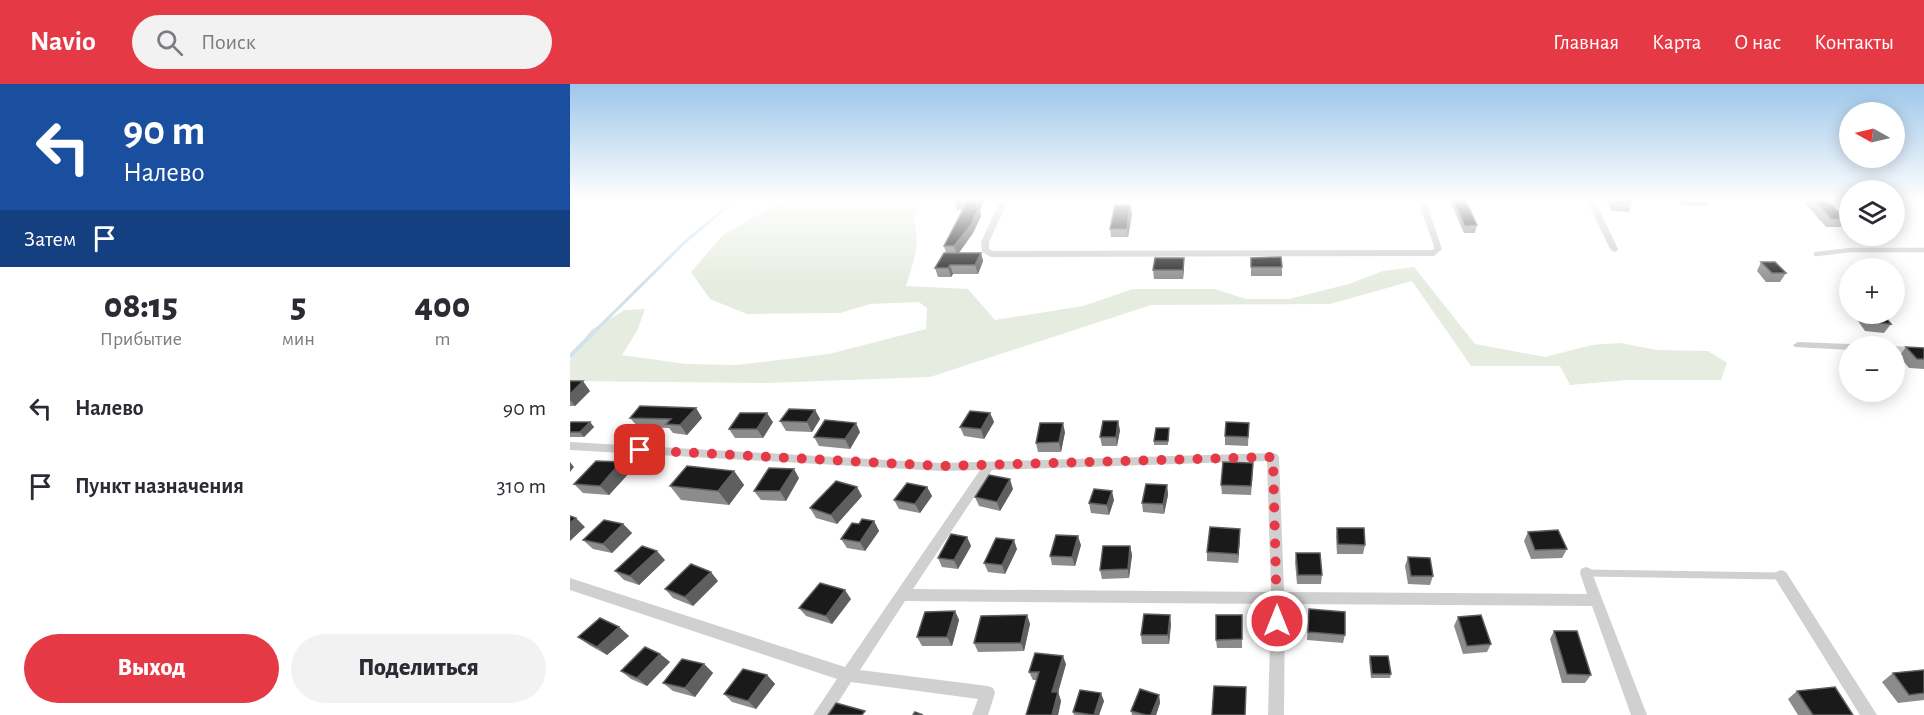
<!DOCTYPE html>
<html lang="ru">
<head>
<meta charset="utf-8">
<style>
  body { margin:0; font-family:"Alegreya Sans",sans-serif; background:#f2f2f3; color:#2b2b33; height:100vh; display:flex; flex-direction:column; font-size:22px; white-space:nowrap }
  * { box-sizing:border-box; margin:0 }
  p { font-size:20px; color:#7c7c81 }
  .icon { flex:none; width:33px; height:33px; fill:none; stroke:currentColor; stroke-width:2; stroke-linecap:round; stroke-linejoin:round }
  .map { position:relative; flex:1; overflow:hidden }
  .panel { display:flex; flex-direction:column; background:#fff; width:570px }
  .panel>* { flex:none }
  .guide { background:#1a4fa0; color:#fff; overflow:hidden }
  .needle { width:39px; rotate:278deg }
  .controls { position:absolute; left:1269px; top:18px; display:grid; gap:12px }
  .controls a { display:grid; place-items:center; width:66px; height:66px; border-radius:50%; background:#fff; box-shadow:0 3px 15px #0003; font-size:30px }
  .pin { position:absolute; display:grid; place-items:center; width:51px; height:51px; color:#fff; margin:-26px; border-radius:12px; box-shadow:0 3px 9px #0006 }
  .me { position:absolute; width:66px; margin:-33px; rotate:0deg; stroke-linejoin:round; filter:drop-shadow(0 0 4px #0008) }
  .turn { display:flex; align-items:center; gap:21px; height:126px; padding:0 24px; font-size:27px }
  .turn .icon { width:78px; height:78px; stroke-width:2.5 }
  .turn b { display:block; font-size:42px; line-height:51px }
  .then { display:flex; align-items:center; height:57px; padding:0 24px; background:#0003; gap:12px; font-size:22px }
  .eta { display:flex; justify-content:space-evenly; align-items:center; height:102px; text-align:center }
  .eta b { font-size:36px; font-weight:800; line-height:42px }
  .button { display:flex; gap:12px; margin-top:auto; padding:12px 24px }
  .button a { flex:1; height:69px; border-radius:36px; background:#e63946; color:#fff; font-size:24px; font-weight:800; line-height:69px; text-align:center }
  .button a+a { background:#f2f2f3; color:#2b2b33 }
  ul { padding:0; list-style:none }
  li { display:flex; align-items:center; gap:18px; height:78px; padding:0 24px }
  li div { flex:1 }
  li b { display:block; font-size:22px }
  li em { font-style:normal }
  header { display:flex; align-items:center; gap:36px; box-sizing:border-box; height:84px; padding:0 30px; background:#e63946; color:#fff }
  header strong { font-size:28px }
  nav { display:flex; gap:33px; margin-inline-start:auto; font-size:21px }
  .search { width:420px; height:54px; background:#f2f2f3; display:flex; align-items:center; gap:15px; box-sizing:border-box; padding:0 21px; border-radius:33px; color:#7c7c81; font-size:22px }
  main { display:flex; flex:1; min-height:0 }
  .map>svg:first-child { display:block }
  .green { fill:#e6ecdf }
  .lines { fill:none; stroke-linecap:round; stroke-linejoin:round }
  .stream-far1 { stroke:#cfe2ee; stroke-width:3 }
  .stream { stroke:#cfe2ee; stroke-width:4 }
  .service-far1 { stroke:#d0d0d0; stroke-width:4.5 }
  .service { stroke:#d0d0d0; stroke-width:7 }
  .minor { fill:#d0d0d0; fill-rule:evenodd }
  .wall { fill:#8c8c8c }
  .shaded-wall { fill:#5f5f5f }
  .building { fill:#1a1a1a; stroke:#5f5f5f; stroke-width:1.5 }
  .route { stroke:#e63946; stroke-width:10; stroke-dasharray:0 18 }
</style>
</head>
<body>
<header>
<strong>Navio</strong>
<div class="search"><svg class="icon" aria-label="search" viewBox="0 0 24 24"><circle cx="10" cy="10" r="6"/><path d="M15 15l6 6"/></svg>Поиск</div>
<nav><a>Главная</a><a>Карта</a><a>О нас</a><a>Контакты</a></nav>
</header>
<main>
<section class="panel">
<div class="guide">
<div class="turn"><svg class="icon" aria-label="left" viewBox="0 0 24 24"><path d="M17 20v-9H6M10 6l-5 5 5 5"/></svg><div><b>90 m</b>Налево</div></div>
<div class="then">Затем<svg class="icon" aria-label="arrive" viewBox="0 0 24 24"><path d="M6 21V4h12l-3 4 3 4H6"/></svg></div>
</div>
<div class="eta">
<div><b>08:15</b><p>Прибытие</p></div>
<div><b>5</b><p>мин</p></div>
<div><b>400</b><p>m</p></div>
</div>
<ul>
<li><svg class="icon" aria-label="left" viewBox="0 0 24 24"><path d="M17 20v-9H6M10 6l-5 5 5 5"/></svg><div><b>Налево</b></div><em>90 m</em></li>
<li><svg class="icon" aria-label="arrive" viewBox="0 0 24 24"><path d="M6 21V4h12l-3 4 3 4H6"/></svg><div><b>Пункт назначения</b></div><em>310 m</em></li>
</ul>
<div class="button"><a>Выход</a><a>Поделиться</a></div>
</section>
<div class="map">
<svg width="1354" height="631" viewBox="0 0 1354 631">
  <rect width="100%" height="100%" fill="#fff"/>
  <path class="green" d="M215,115H354L343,133C351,159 344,177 336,202L398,205L425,236L513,222L563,205H645L676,215H719L779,200L813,187L844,183L905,260L975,273L1022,261L1050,259L1087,266L1138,267L1157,279L1151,296H1057L1000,301L990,282H901L842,197L760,220L581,221L360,293L197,299L0,297V276L21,246L55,226L75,225L67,247L52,271L116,280L166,281L259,270L356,245L357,224L349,218L300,220L270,229L177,230L140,215L121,188L153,151Z"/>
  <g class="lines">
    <polyline class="stream-far1" points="22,250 115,158 166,115"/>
    <polyline class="stream" points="0,272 23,249"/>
    <polyline class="service-far1" points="1246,170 1281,166 1354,166"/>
    <polyline class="service" points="1017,489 1209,492"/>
    <g class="minor">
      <polygon points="431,115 439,115 419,158 419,165 423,167 862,166 864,165 863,159 847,115 855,115 872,165 864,172 421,173 412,168 411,158"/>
      <polygon points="535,115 745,115 741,117 539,117"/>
      <polygon points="1016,115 1024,115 1048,165 1047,167 1044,168 1040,165"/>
      <polygon points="1228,258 1280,260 1285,262 1280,262 1280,266 1225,263 1223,261"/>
      <polygon points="1322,262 1324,262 1354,264 1354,270 1324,268 1324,262"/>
      <path d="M0,358L371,379L703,369L707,370L709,373L714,508L1017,510L1010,489L1011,485L1016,483L1021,485L1022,489L1077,631H1061L1022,522L715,520L714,631H698L701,520L335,517L290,586L418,602L423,604L425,609L418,631H402L408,615L281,598L260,631H243L267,595L0,506V494L275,583L410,386L371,387L0,366ZM697,377L701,508L343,505L422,386Z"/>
      <polygon points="1211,486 1216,488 1307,631 1290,631 1206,496 1204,492 1206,488"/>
    </g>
  </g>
  <g class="wall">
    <polygon points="386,115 415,115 410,126 411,132 403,149 389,169 411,169 413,177 408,190 383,190 381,193 368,193 365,184 376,169 374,162 392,126 387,126 385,118"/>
    <polygon points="879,115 895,115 907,141 905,149 894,149"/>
    <polygon points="1035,115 1060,115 1062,119 1059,128 1042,127"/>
    <polygon points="1107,115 1140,115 1137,122 1111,121"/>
    <polygon points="1236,115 1255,115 1276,135 1271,143 1256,143 1234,118"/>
    <polygon points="560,121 562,130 558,153 541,153 540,145"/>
    <polygon points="681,174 712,183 712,192 681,192"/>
    <polygon points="1191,178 1216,189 1210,198 1196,198 1187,187"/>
    <polygon points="614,183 613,195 584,195 583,186"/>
    <polygon points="1293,230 1311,230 1321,240 1314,249 1295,247 1288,237"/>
    <polygon points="1336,263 1354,275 1354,285 1339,284 1329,272"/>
    <polygon points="0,297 20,307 5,322 0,322"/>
    <polygon points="126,324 132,334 117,351 103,349 99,344 68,343 60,334"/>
    <polygon points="245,326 250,335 242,348 216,347 210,337"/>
    <polygon points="420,329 424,338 414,355 394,352 390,343"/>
    <polygon points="20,338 24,343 14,353 0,353 0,339"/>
    <polygon points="203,338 193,354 165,354 159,345"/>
    <polygon points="679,339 678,362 655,361 655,352"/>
    <polygon points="599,344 598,361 584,361 584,357"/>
    <polygon points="550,346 547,362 532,362 530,353"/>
    <polygon points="290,348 280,365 249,362 244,353"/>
    <polygon points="495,348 491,368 468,368 466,359"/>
    <polygon points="164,387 174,401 159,421 111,416 100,402"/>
    <polygon points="60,388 39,411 13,409 4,400"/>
    <polygon points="683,388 681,411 652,410 651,401"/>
    <polygon points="229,394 216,417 191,416 184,407"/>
    <polygon points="597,401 598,411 594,430 573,428 572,419"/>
    <polygon points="357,403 362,412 350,429 329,425 324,416"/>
    <polygon points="443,405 430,427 409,422 405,413"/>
    <polygon points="292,412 267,440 246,434 240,424"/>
    <polygon points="544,416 539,431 521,429 519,419"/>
    <polygon points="304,437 309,447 295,467 277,464 271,455 289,440"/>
    <polygon points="53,440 62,449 42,469 23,465 13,456"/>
    <polygon points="767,444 795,461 793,470 767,470 766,453"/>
    <polygon points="958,448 997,465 992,474 961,475 954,457"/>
    <polygon points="397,453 401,462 388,485 372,483 368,474"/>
    <polygon points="670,454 668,479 637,477 637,468"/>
    <polygon points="511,461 505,482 482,481 480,472"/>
    <polygon points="560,462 562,471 559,494 532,495 530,486"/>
    <polygon points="447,465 435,490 418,488 414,479"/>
    <polygon points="726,469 752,491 751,500 727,500 725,478"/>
    <polygon points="838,473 863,492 860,501 838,500 835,482"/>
    <polygon points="95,476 69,501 54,496 45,487"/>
    <polygon points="148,497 123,522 103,514 95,505"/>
    <polygon points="281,515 262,540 236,532 229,524"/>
    <polygon points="739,525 775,551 773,559 737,556"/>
    <polygon points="385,527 389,536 382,562 352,562 347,553"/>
    <polygon points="457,531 460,540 454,567 408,568 404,559"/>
    <polygon points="672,531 672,564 647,564 646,556"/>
    <polygon points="888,533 921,560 917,568 893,570 884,542"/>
    <polygon points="601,540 599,560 572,560 571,551"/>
    <polygon points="49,543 59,552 37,571 19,561 8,553"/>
    <polygon points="984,547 1021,591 1015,599 992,599 980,555"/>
    <polygon points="90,570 100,578 77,602 61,595 51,587"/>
    <polygon points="800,572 821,590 820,594 801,594 799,576"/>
    <polygon points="134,580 143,589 125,613 103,607 93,599"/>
    <polygon points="496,580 488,608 491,617 488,631 456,631 467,596 463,596 459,588"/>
    <polygon points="1354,586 1354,616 1328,619 1312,598 1323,589"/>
    <polygon points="197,591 205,600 186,625 162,618 154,610"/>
    <polygon points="1227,607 1283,631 1228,631 1218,615"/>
    <polygon points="589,611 590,619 586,631 562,631 561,627"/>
    <polygon points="534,617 529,631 504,631 503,628"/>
  </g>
  <g class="shaded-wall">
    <polygon points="409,115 415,115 410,126 411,132 403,149 387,171 384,162"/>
    <polygon points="560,121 562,130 558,153 557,145"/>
    <polygon points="411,169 413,177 408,190 405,181"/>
    <polygon points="614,174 614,183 613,195 613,186"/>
    <polygon points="380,181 383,190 381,193 378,184"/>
    <polygon points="13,297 20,307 5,322 0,316 0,310"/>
    <polygon points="126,324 132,334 117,351 110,341"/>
    <polygon points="245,326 250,335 242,348 237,338"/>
    <polygon points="197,329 203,338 193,354 187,345"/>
    <polygon points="420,329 424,338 414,355 411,345"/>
    <polygon points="548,337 550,346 547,362 546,353"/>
    <polygon points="20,338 24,343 14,353 10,348"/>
    <polygon points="286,339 290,348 280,365 275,355"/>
    <polygon points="493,339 495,348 491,368 489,358"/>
    <polygon points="0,378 4,383 0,388"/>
    <polygon points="51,378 60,388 39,411 30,402"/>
    <polygon points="224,385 229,394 216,417 210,407"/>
    <polygon points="164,387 174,401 159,421 148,407"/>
    <polygon points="440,395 443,405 430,427 427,418"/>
    <polygon points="597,401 598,411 594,430 593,420"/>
    <polygon points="287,403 292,412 267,440 261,431"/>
    <polygon points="357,403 362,412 350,429 345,420"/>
    <polygon points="542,407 544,416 539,431 537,421"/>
    <polygon points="6,434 15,443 0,457 0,439"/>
    <polygon points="304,437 309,447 295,467 290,458"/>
    <polygon points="53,440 62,449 42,469 33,460"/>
    <polygon points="670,445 670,454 668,479 668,470"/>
    <polygon points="508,452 511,461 505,482 502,473"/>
    <polygon points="397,453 401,462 388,485 384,476"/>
    <polygon points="444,456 447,465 435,490 432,481"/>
    <polygon points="560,462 562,471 559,494 558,485"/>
    <polygon points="87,467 95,476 69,501 60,492"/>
    <polygon points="141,488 148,497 123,522 115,513"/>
    <polygon points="275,506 281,515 262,540 256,532"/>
    <polygon points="385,527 389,536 382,562 377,553"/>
    <polygon points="457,531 460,540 454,567 451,559"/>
    <polygon points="600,531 601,540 599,560 598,551"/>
    <polygon points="49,543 59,552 37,571 27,563"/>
    <polygon points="90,570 100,578 77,602 67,594"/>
    <polygon points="493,572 496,580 486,616 482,608"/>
    <polygon points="134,580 143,589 125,613 115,604"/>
    <polygon points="197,591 205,600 186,625 178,617"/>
    <polygon points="488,608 491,617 488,631 482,631"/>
    <polygon points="531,609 534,617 529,631 524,631"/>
    <polygon points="589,611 590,619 586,631 581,631"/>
  </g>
  <g class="building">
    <polygon points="386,115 409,115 405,124 409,123 401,141 384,162 374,162 397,118 385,118"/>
    <polygon points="883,115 895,115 907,141 895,142"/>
    <polygon points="1043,115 1060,115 1062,119 1045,119"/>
    <polygon points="1243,115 1255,115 1276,135 1261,135"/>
    <polygon points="545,121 560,121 557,145 540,145"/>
    <polygon points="374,169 411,169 405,181 380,181 378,184 365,184"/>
    <polygon points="711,173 712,183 681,183 681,174"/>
    <polygon points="585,174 614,174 613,186 583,186"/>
    <polygon points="1191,178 1205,178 1216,189 1202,189"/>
    <polygon points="1295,230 1313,230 1321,240 1302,238"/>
    <polygon points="1336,263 1354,264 1354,275 1347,275"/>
    <polygon points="0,297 13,297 0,310"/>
    <polygon points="70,322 126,324 110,341 96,340 101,335 60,334"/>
    <polygon points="219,325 245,326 237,338 210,337"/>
    <polygon points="400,327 420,329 411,345 390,343"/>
    <polygon points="170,329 197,329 187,345 159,345"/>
    <polygon points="255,336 286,339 275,355 244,353"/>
    <polygon points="533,337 548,337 546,353 530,353"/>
    <polygon points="1,338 20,338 10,348 0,348 0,339"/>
    <polygon points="656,338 679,339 678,353 655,352"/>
    <polygon points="470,339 493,339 489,358 466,359"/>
    <polygon points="586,344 599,344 598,357 584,357"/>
    <polygon points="26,377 51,378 30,402 4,400"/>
    <polygon points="653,378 683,379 681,402 651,401"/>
    <polygon points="117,382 164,387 148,407 100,402"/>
    <polygon points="199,384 224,385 210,407 184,407"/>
    <polygon points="419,391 440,395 427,418 405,413"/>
    <polygon points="266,397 287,403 261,431 240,424"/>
    <polygon points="337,399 357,403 345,420 324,416"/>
    <polygon points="576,400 597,401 593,420 572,419"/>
    <polygon points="524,405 542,407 537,421 519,419"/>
    <polygon points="0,432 6,434 0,439"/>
    <polygon points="292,435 304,437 290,458 271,455 282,439 289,440"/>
    <polygon points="34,436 53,440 33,460 13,456"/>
    <polygon points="640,443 670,445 668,470 637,468"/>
    <polygon points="767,444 794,444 795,461 768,460"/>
    <polygon points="988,446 997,465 965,466 958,448"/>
    <polygon points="381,450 397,453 384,476 368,474"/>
    <polygon points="486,451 508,452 502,473 480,472"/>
    <polygon points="426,454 444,456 432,481 414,479"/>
    <polygon points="72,462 87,467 60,492 45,487"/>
    <polygon points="533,462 560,462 558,485 530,486"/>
    <polygon points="726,469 750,469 752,491 728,491"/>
    <polygon points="838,473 860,474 863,492 841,492"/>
    <polygon points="121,480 141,488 115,513 95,505"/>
    <polygon points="250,499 275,506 256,532 229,524"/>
    <polygon points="739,525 775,528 775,551 738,548"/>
    <polygon points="385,527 377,553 347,553 355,528"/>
    <polygon points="574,530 600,531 598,551 571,551"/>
    <polygon points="457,531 451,559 404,559 411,532"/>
    <polygon points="646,531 672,531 672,555 646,556"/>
    <polygon points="911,531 921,560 897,562 888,533"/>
    <polygon points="30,534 49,543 27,563 8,553"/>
    <polygon points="984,547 1007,547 1021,591 997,590"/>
    <polygon points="75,563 90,570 67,594 51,587"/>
    <polygon points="465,569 493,572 482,608 488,608 482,631 456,631 469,588 459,588"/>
    <polygon points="800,572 818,572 821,590 802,590"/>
    <polygon points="112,575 134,580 115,604 93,599"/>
    <polygon points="173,585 197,591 178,617 154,610"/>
    <polygon points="1354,586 1354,609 1339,611 1323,589"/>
    <polygon points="644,602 676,603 675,631 642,631"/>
    <polygon points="1265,603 1283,631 1243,631 1227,607"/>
    <polygon points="570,605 589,611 581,631 576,631 561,627"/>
    <polygon points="510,606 531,609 524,631 503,628"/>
    <polygon points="266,619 295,627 292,631 258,631"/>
    <polygon points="345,628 353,631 343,631"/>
  </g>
  <linearGradient id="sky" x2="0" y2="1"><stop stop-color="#9ec6ea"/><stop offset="0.57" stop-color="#fff"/><stop offset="1" stop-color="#fff" stop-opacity="0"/></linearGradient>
  <rect width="1354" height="203" fill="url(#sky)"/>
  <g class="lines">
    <polyline class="route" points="70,366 371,382 703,373 707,537"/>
  </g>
</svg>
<div class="controls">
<a><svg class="needle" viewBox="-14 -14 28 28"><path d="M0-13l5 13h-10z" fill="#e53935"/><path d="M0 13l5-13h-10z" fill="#7c7c81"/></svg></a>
<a><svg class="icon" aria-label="layers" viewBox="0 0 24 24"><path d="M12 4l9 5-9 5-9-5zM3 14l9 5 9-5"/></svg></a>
<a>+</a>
<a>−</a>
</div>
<div class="pin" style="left:70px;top:366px;background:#d93025"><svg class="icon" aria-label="arrive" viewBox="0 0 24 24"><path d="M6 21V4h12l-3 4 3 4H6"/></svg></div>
<svg class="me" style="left:707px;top:537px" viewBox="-20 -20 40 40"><circle r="17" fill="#e63946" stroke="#fff" stroke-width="3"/><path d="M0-11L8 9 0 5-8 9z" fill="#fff"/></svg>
</div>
</main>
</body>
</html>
